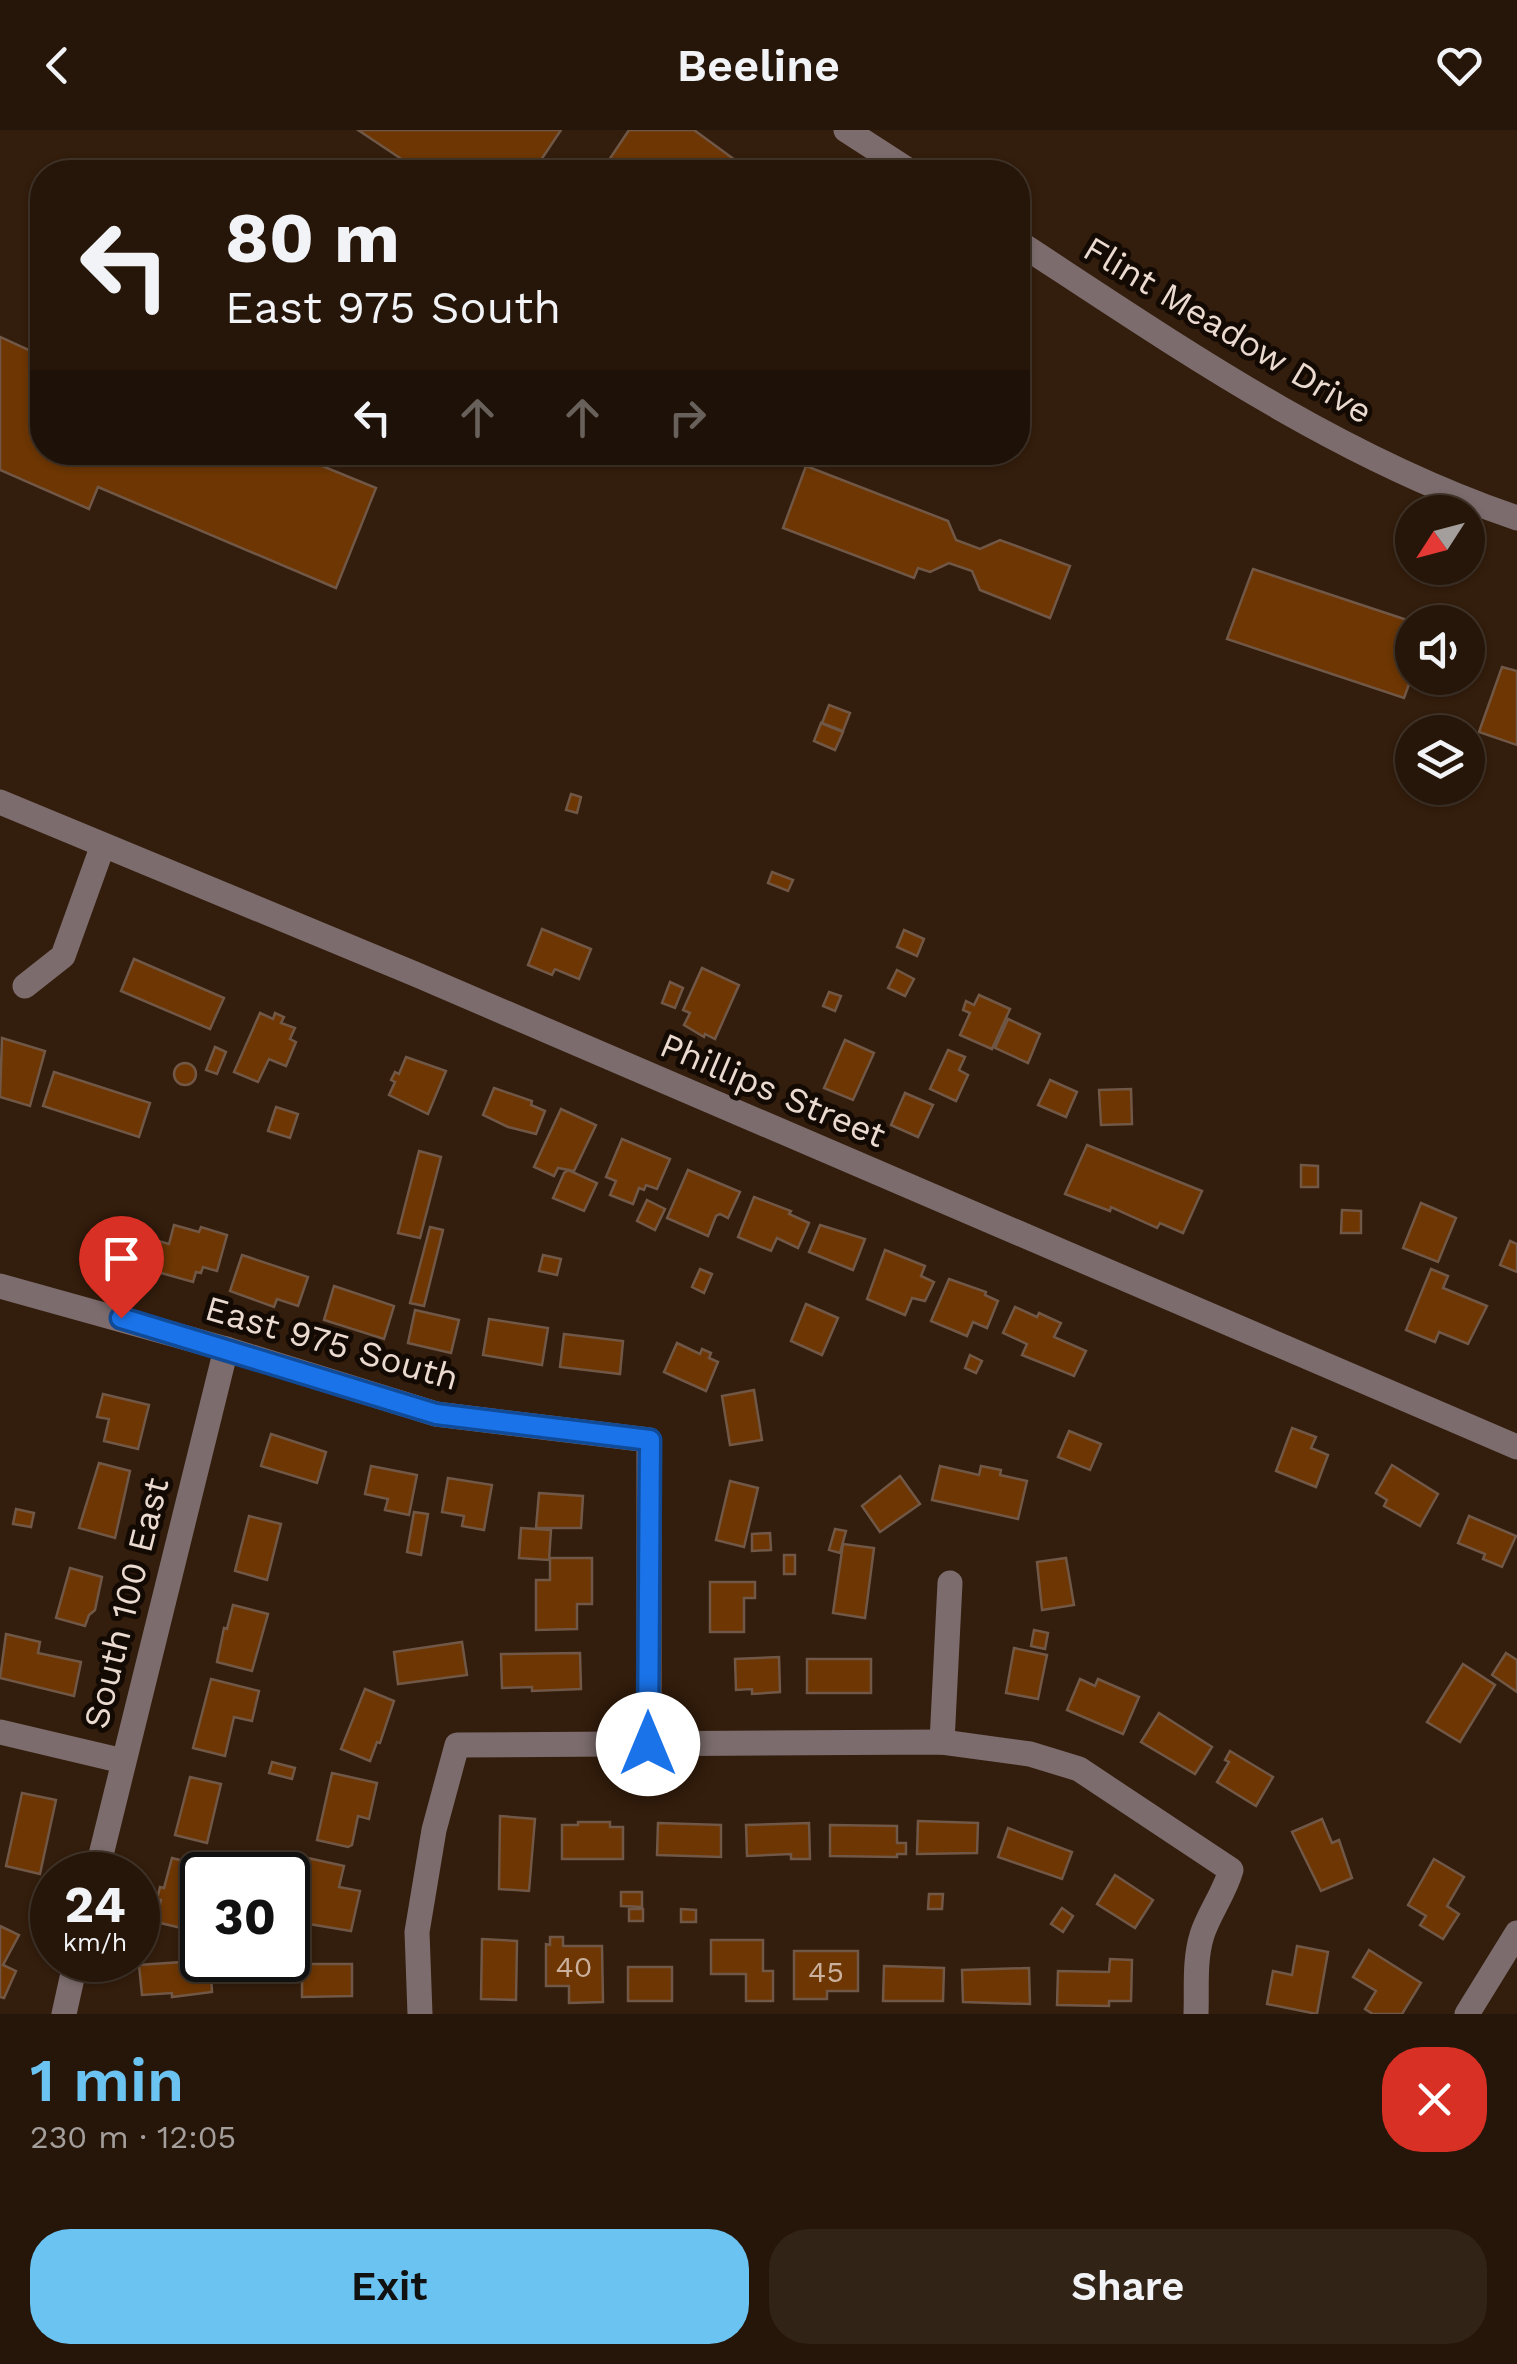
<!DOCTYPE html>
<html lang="en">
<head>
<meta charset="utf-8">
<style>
  body { margin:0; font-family:"Work Sans",sans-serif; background:#322317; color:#f1f3f6; height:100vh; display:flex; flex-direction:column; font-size:38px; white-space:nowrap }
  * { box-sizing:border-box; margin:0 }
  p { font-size:32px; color:#a49f9c }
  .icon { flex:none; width:55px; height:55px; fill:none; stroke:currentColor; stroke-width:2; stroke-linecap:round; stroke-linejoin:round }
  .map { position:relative; height:1884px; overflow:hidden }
  .side { display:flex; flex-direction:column; background:#261609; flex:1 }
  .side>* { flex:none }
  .banner { position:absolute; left:30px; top:30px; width:1000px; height:305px; border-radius:40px; box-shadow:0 2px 8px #0004,0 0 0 2px #42352a; background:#261609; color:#f1f3f6; overflow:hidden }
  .needle { width:65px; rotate:234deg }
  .tools { position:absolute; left:1395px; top:365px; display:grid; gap:20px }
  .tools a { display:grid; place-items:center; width:90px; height:90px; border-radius:50%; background:#261609; box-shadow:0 2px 8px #0004,0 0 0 2px #42352a; font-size:50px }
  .speed { position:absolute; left:30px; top:1722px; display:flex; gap:20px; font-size:50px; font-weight:700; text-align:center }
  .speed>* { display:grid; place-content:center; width:130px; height:130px; border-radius:50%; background:#261609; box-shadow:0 2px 8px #0004,0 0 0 2px #42352a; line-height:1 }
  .speed small { font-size:25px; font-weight:400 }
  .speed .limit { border:5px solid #111; border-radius:15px; background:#fff; color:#111 }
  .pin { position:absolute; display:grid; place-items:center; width:85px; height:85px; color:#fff; margin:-102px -42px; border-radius:50% 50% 50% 0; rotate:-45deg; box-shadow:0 0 10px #0007 }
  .pin .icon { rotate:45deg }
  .me { position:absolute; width:110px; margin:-55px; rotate:0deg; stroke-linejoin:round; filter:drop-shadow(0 0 8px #0008) }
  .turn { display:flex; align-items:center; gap:35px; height:210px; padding:0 30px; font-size:45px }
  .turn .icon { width:130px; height:130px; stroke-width:2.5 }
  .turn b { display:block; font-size:70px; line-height:85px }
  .lanes { display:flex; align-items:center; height:95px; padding:0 30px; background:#0003; justify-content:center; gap:50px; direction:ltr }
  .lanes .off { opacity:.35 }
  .round { display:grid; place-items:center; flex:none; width:105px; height:105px; border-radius:40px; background:#322317 }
  .head { display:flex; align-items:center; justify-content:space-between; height:170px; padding:0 30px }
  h1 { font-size:60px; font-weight:600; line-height:75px; color:#6bc3f2 }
  .cta { display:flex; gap:20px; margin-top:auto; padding:20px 30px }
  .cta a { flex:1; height:115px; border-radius:40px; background:#6bc3f2; color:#111; font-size:40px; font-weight:600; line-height:115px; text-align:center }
  .cta a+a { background:#322317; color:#f1f3f6 }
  header { display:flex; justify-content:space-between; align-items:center; height:130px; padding:0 30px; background:#261609; font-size:45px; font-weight:600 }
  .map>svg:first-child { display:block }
  .building { fill:#6d3603; stroke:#715745; stroke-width:2.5 }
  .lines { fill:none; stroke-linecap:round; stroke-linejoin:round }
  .minor { stroke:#7c6c6d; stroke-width:25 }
  .route-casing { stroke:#114b97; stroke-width:25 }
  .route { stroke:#1a73e8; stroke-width:18 }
  .labels { text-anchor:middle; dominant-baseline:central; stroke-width:10; stroke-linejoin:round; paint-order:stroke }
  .number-label { font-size:30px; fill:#cbb19d }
  .street-label { font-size:35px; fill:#eadad0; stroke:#140a04 }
</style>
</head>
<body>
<header><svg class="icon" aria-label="back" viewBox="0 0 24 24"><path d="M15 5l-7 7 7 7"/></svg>Beeline<svg class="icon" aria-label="heart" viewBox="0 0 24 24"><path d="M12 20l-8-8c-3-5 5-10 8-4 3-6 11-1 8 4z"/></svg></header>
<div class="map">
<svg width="1517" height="1884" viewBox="0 0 1517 1884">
  <rect width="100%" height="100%" fill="#331d0c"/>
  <g class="building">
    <polygon points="358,0 561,0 533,42 421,42"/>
    <polygon points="629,0 694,0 746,38 743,42 601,42"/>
    <polygon points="0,207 42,226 42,322 288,322 376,358 336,458 98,357 89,379 0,340"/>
    <polygon points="806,336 948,391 956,410 980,419 1000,410 1070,436 1050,488 980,460 972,441 949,433 930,442 918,438 914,448 783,398"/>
    <polygon points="1253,439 1413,492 1412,546 1404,568 1227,509"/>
    <polygon points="1502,537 1517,541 1517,615 1479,602"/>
    <polygon points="829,575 850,583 843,601 822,593"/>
    <polygon points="821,593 843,602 835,620 814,611"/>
    <polygon points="571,664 581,667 577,683 566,680"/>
    <polygon points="772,742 793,750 788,761 768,753"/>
    <polygon points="542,799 591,819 579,849 555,839 552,845 528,835"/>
    <polygon points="904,800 924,809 917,826 897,817"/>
    <polygon points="134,829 224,868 210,899 121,861"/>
    <polygon points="702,838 739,855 715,909 705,904 704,907 684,895 690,883 683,880"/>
    <polygon points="897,840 914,849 905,866 888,858"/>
    <polygon points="670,852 683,858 675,878 662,873"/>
    <polygon points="829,862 841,866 835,881 823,876"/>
    <polygon points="979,865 1010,879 992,919 960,905 970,883 963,880 966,871 974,875"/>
    <polygon points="260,883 273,889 275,883 284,887 281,893 295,898 290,909 296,912 286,936 269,929 258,952 234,942"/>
    <polygon points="1008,889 1040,904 1028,933 995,918"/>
    <polygon points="2,908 45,921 30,976 0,967"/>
    <polygon points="845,910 874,923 853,970 824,958"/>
    <polygon points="215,917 226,922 217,944 206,940"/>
    <polygon points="948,920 965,927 959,940 968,945 956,971 930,959"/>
    <polygon points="406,927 446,941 428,984 389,965 395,952 391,950 395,942 399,944"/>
    <circle cx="185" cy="944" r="11"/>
    <polygon points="54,942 150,973 139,1007 43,976"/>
    <polygon points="1050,950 1077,962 1066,987 1038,975"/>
    <polygon points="494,958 532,971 531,975 545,981 536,1004 508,997 483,985"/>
    <polygon points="1131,959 1132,994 1101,995 1099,960"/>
    <polygon points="905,963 933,975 918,1007 891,995"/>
    <polygon points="276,977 298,984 290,1008 268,1001"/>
    <polygon points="561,979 596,995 574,1041 558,1038 554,1046 534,1037"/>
    <polygon points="622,1009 670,1029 657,1059 646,1055 644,1060 639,1058 633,1074 610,1065 616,1051 606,1047"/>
    <polygon points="1087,1015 1202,1061 1183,1103 1160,1093 1157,1098 1111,1077 1110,1081 1065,1064"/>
    <polygon points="419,1021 441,1027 420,1108 398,1103"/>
    <polygon points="1301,1035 1318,1036 1318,1057 1301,1057"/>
    <polygon points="568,1040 597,1053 584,1081 553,1068 564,1043"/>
    <polygon points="688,1040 740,1062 728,1088 720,1084 716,1086 708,1106 667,1088"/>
    <polygon points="754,1067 791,1081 789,1084 809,1093 798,1118 777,1108 771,1121 738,1107"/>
    <polygon points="647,1070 665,1079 655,1100 637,1091"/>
    <polygon points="1421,1073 1456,1088 1438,1132 1403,1118"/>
    <polygon points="1342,1080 1361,1081 1361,1103 1341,1103"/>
    <polygon points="174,1095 199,1102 201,1097 227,1105 217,1141 203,1137 201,1143 196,1142 193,1152 147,1139 155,1110 169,1114"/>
    <polygon points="820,1095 865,1109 853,1140 809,1122"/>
    <polygon points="430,1097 443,1100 424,1176 410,1173"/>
    <polygon points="1510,1111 1517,1114 1517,1142 1500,1135"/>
    <polygon points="885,1120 925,1136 921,1146 934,1152 925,1171 912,1168 905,1185 867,1169"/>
    <polygon points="242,1125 308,1147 298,1176 277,1169 274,1177 230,1161"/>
    <polygon points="543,1125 561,1129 557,1145 539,1141"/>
    <polygon points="700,1139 712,1144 704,1163 692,1157"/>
    <polygon points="1431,1139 1448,1146 1443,1158 1487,1176 1468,1214 1439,1202 1435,1212 1406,1200"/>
    <polygon points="949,1149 986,1162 985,1165 998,1171 987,1198 973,1192 967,1206 931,1191"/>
    <polygon points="334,1156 394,1176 384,1209 324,1190"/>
    <polygon points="806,1174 838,1188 822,1225 791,1211"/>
    <polygon points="1015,1177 1037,1187 1039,1183 1061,1193 1054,1207 1086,1221 1074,1246 1022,1225 1027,1214 1003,1203"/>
    <polygon points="415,1180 459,1190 451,1223 408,1213"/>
    <polygon points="489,1189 548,1198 542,1235 483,1225"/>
    <polygon points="564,1204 623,1211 620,1244 560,1237"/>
    <polygon points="677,1213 700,1224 702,1219 711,1223 709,1228 718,1232 706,1261 664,1242"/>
    <polygon points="970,1225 982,1231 976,1243 965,1238"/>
    <polygon points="754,1260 762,1310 730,1315 722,1266"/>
    <polygon points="103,1264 149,1275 138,1319 104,1311 109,1289 97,1287"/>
    <polygon points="1292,1298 1316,1307 1311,1318 1328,1325 1316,1357 1276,1341"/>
    <polygon points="1069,1301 1101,1314 1090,1340 1058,1327"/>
    <polygon points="271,1304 326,1322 317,1353 261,1336"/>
    <polygon points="99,1333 130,1341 115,1408 79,1398"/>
    <polygon points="1392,1335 1438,1364 1420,1396 1384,1376 1387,1370 1376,1363"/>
    <polygon points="371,1336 417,1345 409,1385 385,1380 388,1369 365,1364"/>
    <polygon points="940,1336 979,1345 981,1336 1001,1340 1000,1345 1027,1351 1018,1389 932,1370"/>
    <polygon points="900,1346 920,1374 880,1402 862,1376"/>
    <polygon points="448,1348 492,1355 484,1400 462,1396 464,1386 442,1382"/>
    <polygon points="730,1351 758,1358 744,1417 716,1410"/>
    <polygon points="539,1363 583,1366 581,1398 536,1398"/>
    <polygon points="16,1379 34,1383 31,1397 13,1394"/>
    <polygon points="414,1382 428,1384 421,1425 407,1422"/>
    <polygon points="249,1386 281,1394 267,1450 235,1441"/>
    <polygon points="1469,1386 1516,1406 1502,1437 1483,1429 1485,1424 1458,1413"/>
    <polygon points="521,1398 551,1400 549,1430 519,1428"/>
    <polygon points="835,1399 846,1401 840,1423 829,1420"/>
    <polygon points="770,1403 771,1420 752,1421 752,1404"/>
    <polygon points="843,1414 874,1418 865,1488 833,1483"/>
    <rect x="784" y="1425" width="11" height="19"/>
    <polygon points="550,1428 592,1428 592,1474 577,1474 577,1499 536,1500 536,1450 550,1450"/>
    <polygon points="1066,1428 1074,1475 1042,1480 1037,1432"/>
    <polygon points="70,1438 102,1447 95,1480 89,1485 85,1496 56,1488"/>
    <polygon points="710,1452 755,1452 755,1468 744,1468 744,1502 710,1502"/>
    <polygon points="233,1475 268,1484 252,1541 217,1532 224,1498 227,1499"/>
    <polygon points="1034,1500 1048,1503 1045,1519 1031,1516"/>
    <polygon points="6,1504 40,1512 38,1523 81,1532 74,1566 0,1548"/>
    <polygon points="462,1512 467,1545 398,1554 394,1522"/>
    <polygon points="1014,1518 1047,1525 1038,1569 1006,1563"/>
    <polygon points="580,1523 581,1559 532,1561 532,1557 502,1558 501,1524"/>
    <polygon points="1506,1523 1517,1530 1517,1562 1492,1545"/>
    <polygon points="779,1527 780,1562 752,1564 752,1559 736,1560 735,1529"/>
    <rect x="807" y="1529" width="64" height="34"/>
    <polygon points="1463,1534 1495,1555 1460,1612 1427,1592"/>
    <polygon points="211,1549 259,1561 252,1591 234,1587 225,1626 193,1618"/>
    <polygon points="1080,1549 1095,1556 1098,1549 1139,1567 1123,1604 1067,1580"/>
    <polygon points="365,1559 394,1571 380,1613 377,1612 370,1631 341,1619"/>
    <polygon points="1159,1583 1212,1617 1195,1644 1141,1612"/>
    <polygon points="1230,1621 1273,1647 1256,1676 1217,1652 1229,1632 1225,1630"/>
    <polygon points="272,1632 295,1638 292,1649 269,1643"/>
    <polygon points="332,1643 377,1653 369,1689 358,1686 352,1715 348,1717 317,1710"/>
    <polygon points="190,1647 221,1654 207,1713 175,1705"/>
    <polygon points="22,1663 56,1670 40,1744 6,1736"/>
    <polygon points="500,1686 535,1689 529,1761 499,1759"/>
    <polygon points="1322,1689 1332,1713 1339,1710 1352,1748 1321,1761 1292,1702"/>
    <polygon points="918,1691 978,1693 977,1723 917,1724"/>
    <polygon points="578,1692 610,1692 610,1697 623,1697 623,1729 562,1729 562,1695 578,1695"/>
    <polygon points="658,1693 721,1695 721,1727 657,1725"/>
    <polygon points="809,1693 810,1729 791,1729 791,1724 747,1726 746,1695"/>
    <polygon points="830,1695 897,1696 897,1713 906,1713 906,1724 897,1724 897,1727 830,1726"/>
    <polygon points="1008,1698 1072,1722 1062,1749 998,1727"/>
    <polygon points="172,1728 204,1736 190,1800 156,1792 161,1770 157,1769 160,1757 164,1758"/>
    <polygon points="308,1728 344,1736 339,1757 360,1761 351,1801 297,1792 300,1781 297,1780"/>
    <polygon points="1434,1729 1464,1747 1447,1776 1459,1784 1443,1809 1420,1795 1426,1786 1408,1775"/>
    <polygon points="1115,1745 1153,1770 1135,1798 1097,1774"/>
    <polygon points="621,1762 642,1762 642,1777 621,1776"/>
    <polygon points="929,1764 943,1764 942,1779 928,1779"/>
    <polygon points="1062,1778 1073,1786 1063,1802 1051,1794"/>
    <rect x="629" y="1779" width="14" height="12"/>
    <polygon points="681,1779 696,1780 696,1792 681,1792"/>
    <polygon points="0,1796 19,1805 3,1835 16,1841 4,1868 0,1867"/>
    <polygon points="550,1807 563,1807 563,1816 602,1816 603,1872 569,1873 569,1856 546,1856 546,1814 550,1815"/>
    <polygon points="482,1809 517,1811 516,1870 481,1869"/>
    <polygon points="711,1810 763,1810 763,1841 773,1841 773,1871 746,1871 746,1844 711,1844"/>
    <polygon points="1297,1816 1328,1822 1317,1884 1267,1874 1273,1841 1292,1845"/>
    <polygon points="1369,1820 1421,1853 1402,1884 1373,1884 1365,1879 1376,1861 1353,1847"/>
    <polygon points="794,1821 858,1821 858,1861 827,1861 827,1869 794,1869"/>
    <polygon points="1110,1829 1132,1830 1131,1871 1109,1871 1109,1876 1057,1875 1058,1841 1109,1842"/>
    <polygon points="210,1830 212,1862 172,1867 172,1863 142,1865 139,1835"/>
    <polygon points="302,1834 352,1834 352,1866 302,1867"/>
    <polygon points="884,1836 944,1838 943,1871 883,1871"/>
    <rect x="628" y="1837" width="44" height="34"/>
    <polygon points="1029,1838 1030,1874 963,1872 962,1840"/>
  </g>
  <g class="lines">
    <g class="minor">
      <polyline points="846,0 911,42"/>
      <path d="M1018,112C1177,216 1335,326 1517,388"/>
      <polyline points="0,672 415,844 1517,1317"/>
      <polyline points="25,856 63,826 103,715"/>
      <polyline points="0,1156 226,1219 436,1284 649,1310 649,1614"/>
      <polyline points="0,1602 123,1631"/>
      <polyline points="942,1612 950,1453"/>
      <polyline points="96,1745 226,1219"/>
      <polyline points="64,1884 76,1830"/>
      <path d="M420,1884L417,1802L434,1700L457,1615L942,1612L1030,1624L1079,1639L1231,1740C1224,1764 1209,1783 1202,1805C1194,1831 1197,1858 1196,1884"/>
      <polyline points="1467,1884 1517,1803"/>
    </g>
  </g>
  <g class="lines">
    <defs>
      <polyline id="route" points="121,1188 436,1284 650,1310 648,1614"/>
    </defs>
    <use href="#route" class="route-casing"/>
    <use href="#route" class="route"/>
  </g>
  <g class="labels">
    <g class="number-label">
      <text x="574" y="1836">40</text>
      <text x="826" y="1841">45</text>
    </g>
    <g class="street-label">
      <text transform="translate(1228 200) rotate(31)">Flint Meadow Drive</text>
      <text transform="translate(773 960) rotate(23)">Phillips Street</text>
      <text transform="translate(332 1213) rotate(16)">East 975 South</text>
      <text transform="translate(126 1473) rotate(-76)">South 100 East</text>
    </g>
  </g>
</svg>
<div class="tools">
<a><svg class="needle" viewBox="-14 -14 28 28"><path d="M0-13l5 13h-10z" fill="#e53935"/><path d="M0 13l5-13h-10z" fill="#a49f9c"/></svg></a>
<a><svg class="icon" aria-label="sound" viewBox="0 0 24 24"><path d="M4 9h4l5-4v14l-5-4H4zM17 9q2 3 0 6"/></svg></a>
<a><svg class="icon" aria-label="layers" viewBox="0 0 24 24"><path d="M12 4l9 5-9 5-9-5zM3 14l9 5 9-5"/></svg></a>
</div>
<div class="speed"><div>24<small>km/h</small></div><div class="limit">30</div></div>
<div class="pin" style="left:121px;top:1188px;background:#d93025"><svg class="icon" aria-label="arrive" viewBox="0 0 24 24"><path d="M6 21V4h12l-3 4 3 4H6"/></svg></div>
<svg class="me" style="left:648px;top:1614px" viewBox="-20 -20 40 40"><circle r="19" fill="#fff"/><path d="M0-13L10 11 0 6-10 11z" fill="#1a73e8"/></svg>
<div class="banner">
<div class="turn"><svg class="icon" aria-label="left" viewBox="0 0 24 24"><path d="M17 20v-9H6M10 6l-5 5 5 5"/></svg><div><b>80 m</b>East 975 South</div></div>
<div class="lanes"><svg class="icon" aria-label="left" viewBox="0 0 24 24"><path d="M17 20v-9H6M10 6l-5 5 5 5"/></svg><svg class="icon off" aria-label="ahead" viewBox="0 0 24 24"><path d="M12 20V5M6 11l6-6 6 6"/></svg><svg class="icon off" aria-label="ahead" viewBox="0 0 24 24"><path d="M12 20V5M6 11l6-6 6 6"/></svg><svg class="icon off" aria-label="right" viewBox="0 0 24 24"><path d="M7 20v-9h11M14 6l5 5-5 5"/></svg></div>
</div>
</div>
<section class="side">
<div class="head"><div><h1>1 min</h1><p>230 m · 12:05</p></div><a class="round" style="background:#d93025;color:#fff"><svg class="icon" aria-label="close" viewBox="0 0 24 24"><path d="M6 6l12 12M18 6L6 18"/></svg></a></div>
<div class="cta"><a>Exit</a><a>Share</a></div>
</section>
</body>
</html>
